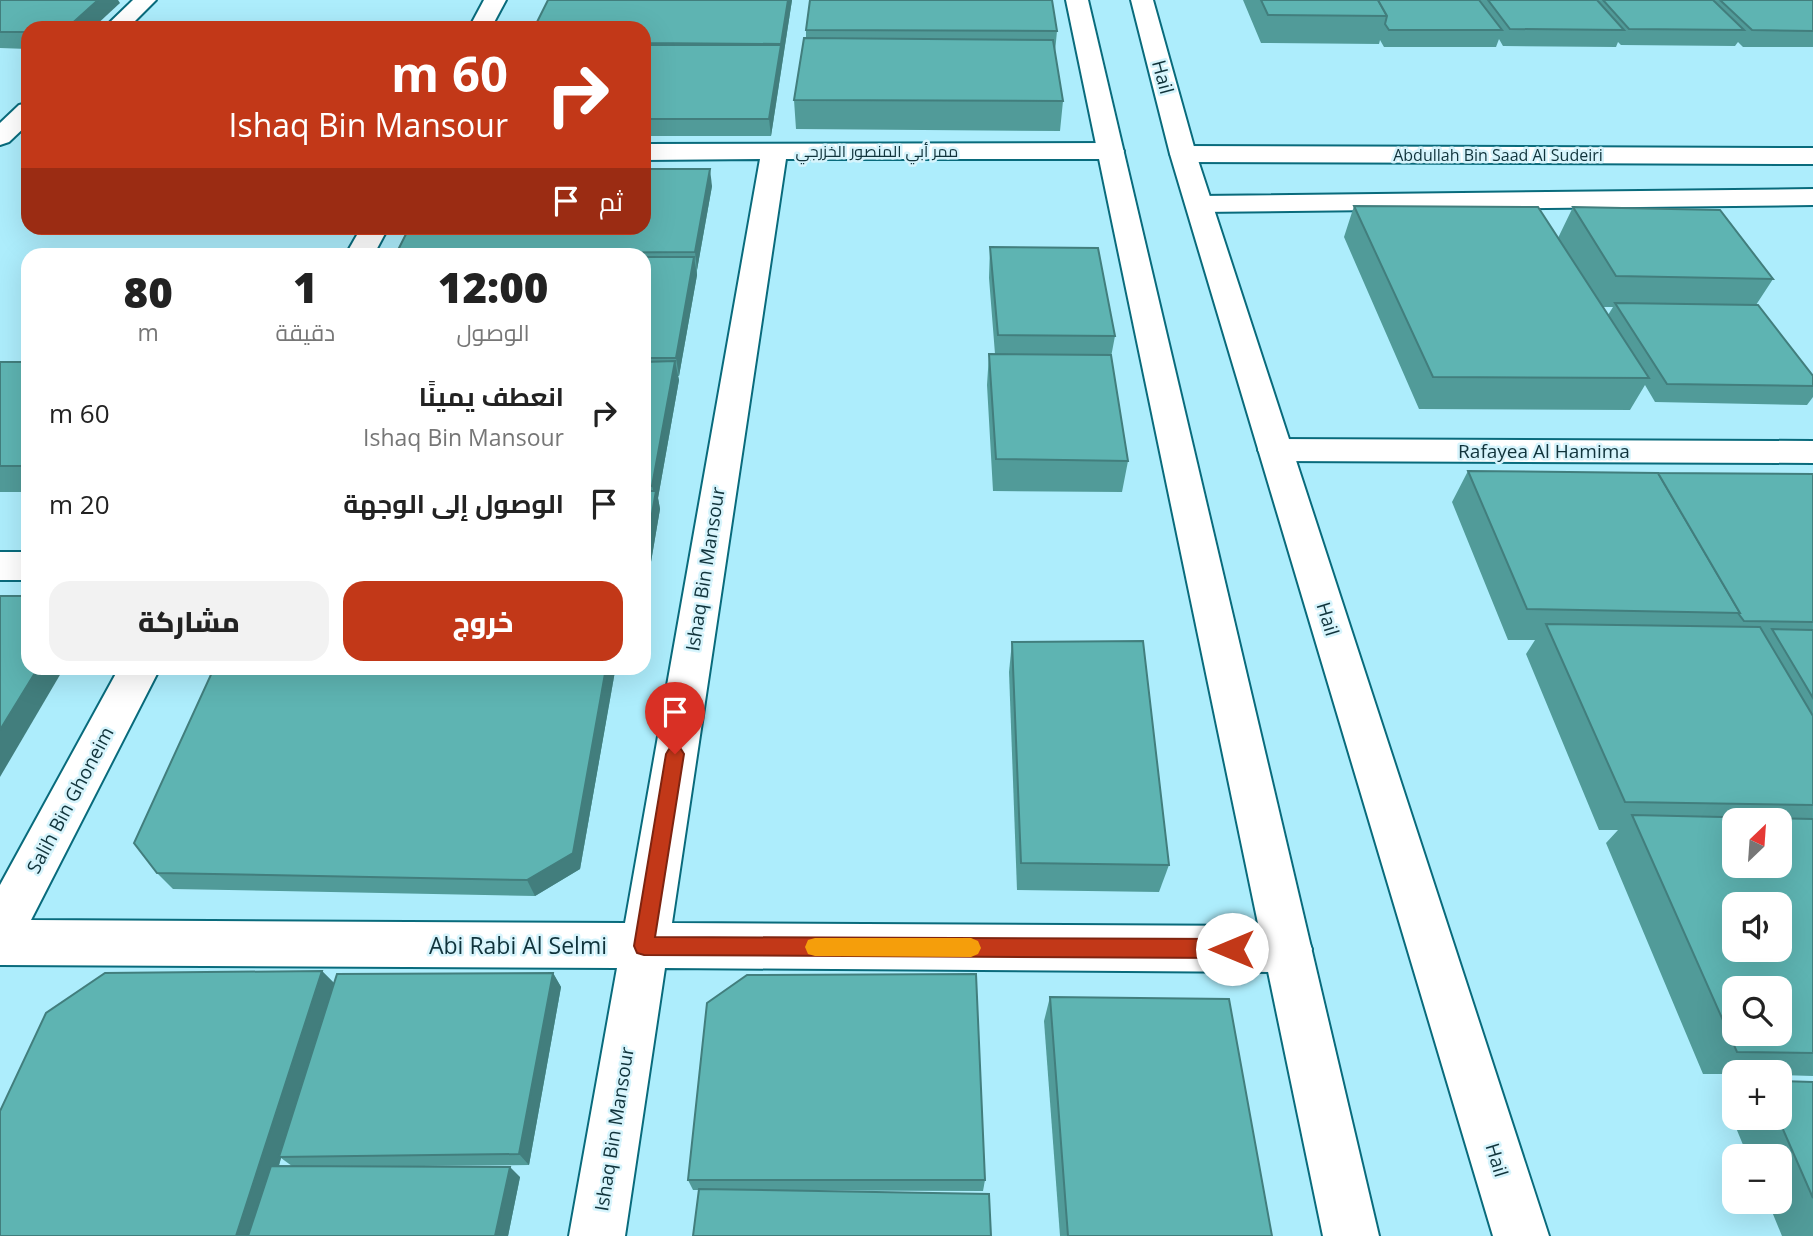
<!DOCTYPE html>
<html lang="ar">
<head>
<meta charset="utf-8">
<style>
  body { margin:0; font-family:"Open Sans",Cairo,sans-serif; background:#f2f2f2; color:#222; direction:rtl; height:100vh; display:flex; flex-direction:column; font-size:26px; white-space:nowrap }
  * { box-sizing:border-box; margin:0 }
  p { font-size:23px; color:#767676 }
  .icon { flex:none; width:38px; height:38px; fill:none; stroke:currentColor; stroke-width:2; stroke-linecap:round; stroke-linejoin:round }
  .map { position:relative; flex:1; overflow:hidden; direction:ltr }
  .panel { position:absolute; left:21px; top:248px; width:630px; height:427px; display:flex; flex-direction:column; background:#fff; border-radius:21px; box-shadow:0 7px 28px #0002; direction:rtl }
  .panel>* { flex:none }
  .guide { position:absolute; left:21px; top:21px; width:630px; height:214px; border-radius:21px; box-shadow:0 7px 28px #0002; direction:rtl; background:#c23818; color:#fff; overflow:hidden }
  .needle { width:46px; rotate:25deg }
  .controls { position:absolute; left:1722px; top:808px; display:grid; gap:14px }
  .controls a { display:grid; place-items:center; width:70px; height:70px; border-radius:14px; background:#fff; box-shadow:0 7px 28px #0002; font-size:35px }
  .pin { position:absolute; display:grid; place-items:center; width:60px; height:60px; color:#fff; margin:-72px -30px; border-radius:50% 50% 50% 0; rotate:-45deg; box-shadow:0 0 7px #0007 }
  .pin .icon { rotate:45deg }
  .me { position:absolute; width:77px; margin:-38px; rotate:270deg; stroke-linejoin:round; filter:drop-shadow(0 0 5px #0008) }
  .turn { display:flex; align-items:center; gap:24px; height:147px; padding:0 28px; font-size:32px }
  .turn .icon { width:91px; height:91px; stroke-width:2.5 }
  .turn b { display:block; font-size:49px; line-height:60px }
  .then { display:flex; align-items:center; height:66px; padding:0 28px; background:#0003; gap:14px; font-size:26px }
  .eta { display:flex; justify-content:space-evenly; align-items:center; height:119px; text-align:center }
  .eta b { font-size:42px; font-weight:800; line-height:49px }
  .cta { display:flex; gap:14px; margin-top:auto; padding:14px 28px }
  .cta a { flex:1; height:80px; border-radius:21px; background:#c23818; color:#fff; font-size:28px; font-weight:800; line-height:80px; text-align:center }
  .cta a+a { background:#f2f2f2; color:#222 }
  ul { padding:0; list-style:none }
  li { display:flex; align-items:center; gap:21px; height:91px; padding:0 28px }
  li div { flex:1 }
  li b { display:block; font-size:26px }
  li em { font-style:normal }
  .map>svg:first-child { display:block }
  .lines { fill:none; stroke-linecap:round; stroke-linejoin:round }
  .minor-casing { stroke:#096b7c; stroke-width:4 }
  .tertiary-casing { stroke:#096b7c; stroke-width:4 }
  .minor { fill:#fff; fill-rule:evenodd }
  .tertiary { fill:#fff; fill-rule:evenodd }
  .wall { fill:#519b99; fill-rule:evenodd }
  .shaded-wall { fill:#427e7d }
  .building { fill:#5eb4b2; stroke:#427e7d; stroke-width:2; fill-rule:evenodd }
  .route { fill:#c23818; stroke:#7e2410; stroke-width:2 }
  .slow { fill:#f59e0b }
  .labels { text-anchor:middle; dominant-baseline:central; stroke-width:5; stroke-linejoin:round; paint-order:stroke }
  .far-street-label { font-size:16px; fill:#10333b; stroke:#d6f4fc }
  .street-label { font-size:19px; fill:#10333b; stroke:#d6f4fc }
  .near-street-label { font-size:23px; fill:#10333b; stroke:#d6f4fc }
</style>
</head>
<body>
<div class="map">
<svg width="1813" height="1236" viewBox="0 0 1813 1236">
  <rect width="100%" height="100%" fill="#adedfc"/>
  <g class="lines">
    <defs>
      <g id="minor">
        <polygon points="133,0 156,0 128,28 104,28"/>
        <polygon points="484,0 506,0 491,28 469,28"/>
        <polygon points="28,103 28,124 9,142 0,145 0,123 19,105"/>
        <polygon points="1111,143 1120,146 1124,151 1120,156 1111,159 786,159 672,923 1288,926 1305,933 1312,949 1305,965 1288,972 665,968 625,1236 569,1236 617,968 0,965 0,885 119,668 160,668 31,920 625,923 760,159 644,160 644,144"/>
        <polygon points="1183,146 1813,148 1813,164 1183,162 1174,159 1170,154 1174,149"/>
        <polygon points="1813,189 1813,205 1199,212 1189,210 1186,204 1189,198 1199,196"/>
        <polygon points="361,228 388,228 373,256 345,256"/>
        <polygon points="1275,439 1813,441 1813,463 1275,461 1263,458 1258,450 1263,442"/>
        <rect x="0" y="552" width="28" height="28"/>
      </g>
      <g id="tertiary">
        <polygon points="1066,0 1088,0 1379,1236 1323,1236"/>
        <polygon points="1131,0 1153,0 1196,154 1549,1236 1493,1236 1170,154"/>
      </g>
    </defs>
    <use href="#minor" class="minor-casing"/>
    <use href="#tertiary" class="tertiary-casing"/>
    <use href="#minor" class="minor"/>
    <use href="#tertiary" class="tertiary"/>
  </g>
  <g class="wall">
    <polygon points="0,0 120,3 28,28 28,49 0,48"/>
    <polygon points="792,0 771,136 644,136 644,28"/>
    <polygon points="1243,0 1813,0 1813,47 1743,47 1738,42 1735,46 1621,45 1618,42 1616,47 1503,46 1499,39 1496,47 1384,47 1380,40 1379,44 1261,43"/>
    <polygon points="806,30 1057,31 1055,52 1063,101 1060,131 796,129 794,100 806,38"/>
    <polygon points="712,186 697,270 697,275 679,376 678,376 679,380 658,498 660,509 644,603 644,256 396,256 396,254"/>
    <path d="M1354,206L1558,238L1573,207L1773,279L1756,305L1813,376V397L1807,405L1655,402L1645,385L1630,410L1419,409L1344,237ZM1603,307H1613L1608,315Z"/>
    <polygon points="990,247 1115,336 1111,357 1128,461 1122,492 993,491 987,385 989,354 995,354 989,278"/>
    <rect x="0" y="362" width="28" height="130"/>
    <polygon points="1468,471 1813,474 1813,1076 1780,1075 1780,1073 1734,1073 1734,1074 1703,1074 1606,843 1618,830 1599,830 1526,654 1535,640 1508,640 1452,502"/>
    <polygon points="1012,642 1169,865 1159,892 1017,890 1009,672"/>
    <polygon points="214,668 614,668 615,671 580,869 535,896 173,889 157,873"/>
    <path d="M322,971L334,983L553,973L561,987L529,1165L421,1166L520,1177L508,1236H0ZM281,1158L292,1166H279Z"/>
    <polygon points="1050,997 1272,1236 1060,1236 1044,1021"/>
    <polygon points="1813,1082 1813,1236 1782,1236 1768,1202 1780,1202 1780,1157 1748,1157 1725,1101 1734,1096 1734,1118 1780,1118"/>
    <polygon points="688,1180 985,1180 983,1191 693,1190"/>
  </g>
  <g class="shaded-wall">
    <polygon points="98,0 118,0 120,3 93,28 67,28"/>
    <polygon points="788,0 792,0 771,136 769,119"/>
    <polygon points="710,169 712,186 697,270 695,252"/>
    <polygon points="694,257 697,275 679,376 676,358"/>
    <polygon points="675,361 679,380 658,498 660,509 644,603 644,559 655,497 652,486"/>
    <polygon points="38,668 64,668 0,777 0,730"/>
    <polygon points="606,668 614,668 615,671 580,869 535,896 527,880"/>
    <polygon points="322,971 336,985 279,1157 281,1158 257,1236 236,1236"/>
    <polygon points="553,973 561,987 529,1165 519,1154"/>
    <polygon points="510,1167 520,1177 508,1236 495,1236"/>
  </g>
  <g class="building">
    <polygon points="0,0 98,0 67,28 28,28 28,32 0,32"/>
    <polygon points="548,0 788,0 781,44 644,43 644,28 534,28"/>
    <polygon points="810,0 1052,0 1057,31 806,30"/>
    <polygon points="1261,0 1378,0 1387,16 1268,15"/>
    <polygon points="1378,0 1479,0 1502,30 1389,30 1385,24 1387,16"/>
    <polygon points="1488,0 1597,0 1624,30 1510,29"/>
    <polygon points="1603,0 1713,0 1744,30 1629,29"/>
    <polygon points="1720,0 1813,0 1813,31 1752,30"/>
    <polygon points="804,38 1053,40 1063,101 794,100"/>
    <polygon points="644,45 781,45 769,119 644,119"/>
    <polygon points="644,169 710,169 695,252 396,254 409,228 644,228"/>
    <polygon points="1354,206 1538,207 1649,378 1433,377"/>
    <polygon points="1573,207 1720,210 1773,279 1616,276"/>
    <polygon points="990,247 1098,248 1115,336 998,335"/>
    <polygon points="644,257 694,257 676,358 644,358"/>
    <polygon points="1615,303 1758,305 1813,376 1813,386 1667,384"/>
    <polygon points="989,354 1111,355 1128,461 996,459"/>
    <polygon points="675,361 652,486 644,486 644,362"/>
    <rect x="0" y="362" width="28" height="104"/>
    <polygon points="1468,471 1658,473 1740,613 1527,609"/>
    <polygon points="1654,473 1813,474 1813,622 1744,621 1738,613 1740,613 1658,473"/>
    <polygon points="644,491 656,491 644,559"/>
    <polygon points="0,596 28,596 28,668 38,668 0,730"/>
    <polygon points="1546,624 1760,627 1813,716 1813,805 1625,802"/>
    <polygon points="1772,629 1813,630 1813,698"/>
    <polygon points="1143,641 1169,865 1021,863 1012,642"/>
    <polygon points="214,668 606,668 573,853 527,880 157,873 134,843"/>
    <path d="M1632,815L1813,819V1053L1737,1052ZM1734,821H1780V866H1734ZM1734,905H1780V950H1734ZM1734,989H1780V1034H1734Z"/>
    <polygon points="322,971 236,1236 0,1236 0,1111 46,1013 105,973"/>
    <polygon points="553,973 519,1154 279,1157 337,974"/>
    <polygon points="976,974 985,1180 688,1180 707,1003 747,975"/>
    <polygon points="1050,997 1229,999 1272,1236 1068,1236"/>
    <polygon points="1780,1081 1813,1082 1813,1198 1778,1118 1780,1118"/>
    <polygon points="271,1166 510,1167 495,1236 248,1236"/>
    <polygon points="699,1189 989,1194 991,1236 693,1236"/>
  </g>
  <polygon class="route" points="675,747 681,749 684,754 655,937 1232,939 1239,942 1242,949 1239,955 1232,958 644,955 637,953 634,946 666,754 669,749"/>
  <polygon class="slow" points="815,938 971,938 978,941 981,948 978,954 971,957 815,956 808,954 805,947 808,940"/>
  <g class="labels">
    <g class="far-street-label">
      <text x="877" y="151">ممر أبي المنصور الخزرجي</text>
      <text x="1498" y="155">Abdullah Bin Saad Al Sudeiri</text>
    </g>
    <g class="street-label">
      <text transform="translate(1163 77) rotate(75)">Hail</text>
      <text x="1544" y="451">Rafayea Al Hamima</text>
      <text transform="translate(705 569) rotate(-81)">Ishaq Bin Mansour</text>
      <text transform="translate(1328 619) rotate(73)">Hail</text>
      <text transform="translate(70 800) rotate(-62)">Salih Bin Ghoneim</text>
      <text transform="translate(614 1129) rotate(-81)">Ishaq Bin Mansour</text>
      <text transform="translate(1497 1160) rotate(73)">Hail</text>
    </g>
    <g class="near-street-label">
      <text x="518" y="945">Abi Rabi Al Selmi</text>
    </g>
  </g>
</svg>
<div class="controls">
<a><svg class="needle" viewBox="-14 -14 28 28"><path d="M0-13l5 13h-10z" fill="#e53935"/><path d="M0 13l5-13h-10z" fill="#767676"/></svg></a>
<a><svg class="icon" aria-label="sound" viewBox="0 0 24 24"><path d="M4 9h4l5-4v14l-5-4H4zM17 9q2 3 0 6"/></svg></a>
<a><svg class="icon" aria-label="search" viewBox="0 0 24 24"><circle cx="10" cy="10" r="6"/><path d="M15 15l6 6"/></svg></a>
<a>+</a>
<a>−</a>
</div>
<div class="pin" style="left:675px;top:754px;background:#d93025"><svg class="icon" aria-label="arrive" viewBox="0 0 24 24"><path d="M6 21V4h12l-3 4 3 4H6"/></svg></div>
<svg class="me" style="left:1232px;top:949px" viewBox="-20 -20 40 40"><circle r="19" fill="#fff"/><path d="M0-13L10 11 0 6-10 11z" fill="#c23818"/></svg>
<div class="guide">
<div class="turn"><svg class="icon" aria-label="right" viewBox="0 0 24 24"><path d="M7 20v-9h11M14 6l5 5-5 5"/></svg><div><b>60 m</b>Ishaq Bin Mansour</div></div>
<div class="then">ثم<svg class="icon" aria-label="arrive" viewBox="0 0 24 24"><path d="M6 21V4h12l-3 4 3 4H6"/></svg></div>
</div>
<section class="panel">
<div class="eta">
<div><b>12:00</b><p>الوصول</p></div>
<div><b>1</b><p>دقيقة</p></div>
<div><b>80</b><p>m</p></div>
</div>
<ul>
<li><svg class="icon" aria-label="right" viewBox="0 0 24 24"><path d="M7 20v-9h11M14 6l5 5-5 5"/></svg><div><b>انعطف يمينًا</b><p>Ishaq Bin Mansour</p></div><em>60 m</em></li>
<li><svg class="icon" aria-label="arrive" viewBox="0 0 24 24"><path d="M6 21V4h12l-3 4 3 4H6"/></svg><div><b>الوصول إلى الوجهة</b></div><em>20 m</em></li>
</ul>
<div class="cta"><a>خروج</a><a>مشاركة</a></div>
</section>
</div>
</body>
</html>
